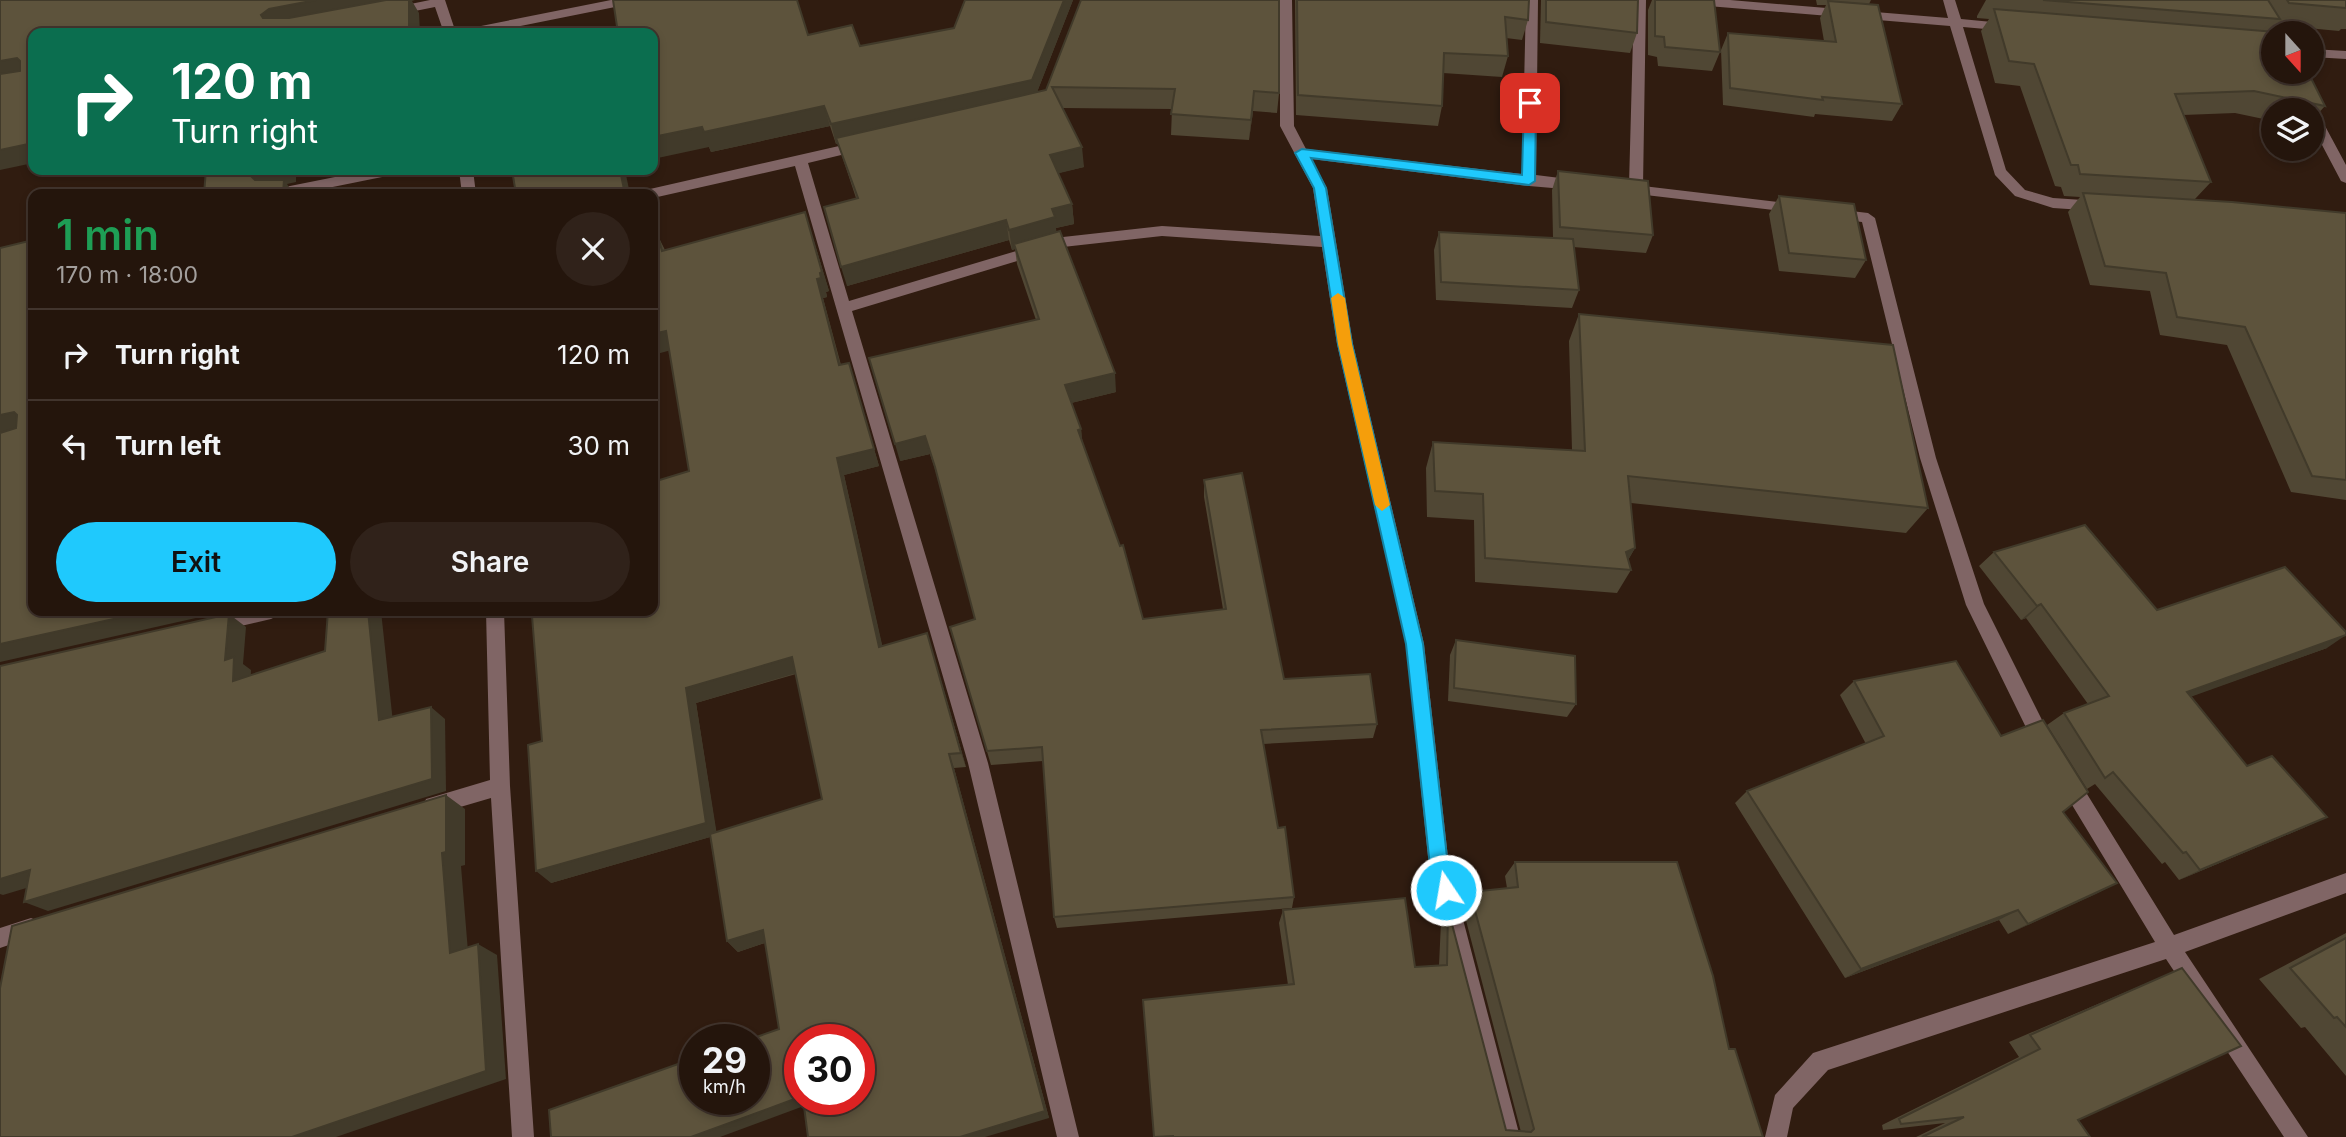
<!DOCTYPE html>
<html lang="en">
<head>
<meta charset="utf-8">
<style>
  body { margin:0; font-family:Inter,sans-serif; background:#30221a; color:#f1f3f6; height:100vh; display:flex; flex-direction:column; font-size:26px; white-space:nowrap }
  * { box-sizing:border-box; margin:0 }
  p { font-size:23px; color:#a39f9d }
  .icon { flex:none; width:38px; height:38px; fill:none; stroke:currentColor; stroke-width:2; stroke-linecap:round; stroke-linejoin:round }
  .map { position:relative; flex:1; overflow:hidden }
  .panel { position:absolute; left:28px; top:189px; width:630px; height:427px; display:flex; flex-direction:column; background:#24150c; border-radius:14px; box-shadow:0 4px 10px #0003,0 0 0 2px #41342d }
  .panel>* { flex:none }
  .banner { position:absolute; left:28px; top:28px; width:630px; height:147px; border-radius:14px; box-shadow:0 4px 10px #0003,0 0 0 2px #41342d; background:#0b6e4f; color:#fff; overflow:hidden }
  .needle { width:46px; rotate:159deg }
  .tools { position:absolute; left:2261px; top:21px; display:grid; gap:14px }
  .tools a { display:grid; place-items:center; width:63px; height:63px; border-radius:50%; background:#24150c; box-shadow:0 4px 10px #0003,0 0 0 2px #41342d; font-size:35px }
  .speed { position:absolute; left:679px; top:1024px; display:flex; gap:14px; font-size:35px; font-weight:700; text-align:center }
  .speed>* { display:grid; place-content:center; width:91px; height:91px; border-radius:50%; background:#24150c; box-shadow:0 4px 10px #0003,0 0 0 2px #41342d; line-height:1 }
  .speed small { font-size:18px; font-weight:400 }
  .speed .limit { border:10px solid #d22; background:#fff; color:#111 }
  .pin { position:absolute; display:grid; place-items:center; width:60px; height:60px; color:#fff; margin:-30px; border-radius:14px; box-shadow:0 4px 10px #0006 }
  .me { position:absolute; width:77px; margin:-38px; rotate:348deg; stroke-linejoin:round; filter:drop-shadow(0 0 5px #0008) }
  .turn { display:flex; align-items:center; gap:24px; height:147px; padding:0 28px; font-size:32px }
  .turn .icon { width:91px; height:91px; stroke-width:2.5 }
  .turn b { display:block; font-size:49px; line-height:60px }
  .round { display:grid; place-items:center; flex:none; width:74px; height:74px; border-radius:37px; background:#30221a }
  .overview { display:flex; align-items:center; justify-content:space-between; height:119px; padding:0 28px }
  h1 { font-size:42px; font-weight:600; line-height:52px; color:#1e9e55 }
  .button { display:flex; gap:14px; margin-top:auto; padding:14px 28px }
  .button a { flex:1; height:80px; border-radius:42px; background:#1fc9fd; color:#111; font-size:28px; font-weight:600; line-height:80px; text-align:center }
  .button a+a { background:#30221a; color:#f1f3f6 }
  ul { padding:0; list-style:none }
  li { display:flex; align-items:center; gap:21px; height:91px; padding:0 28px; border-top:2px solid #41342d }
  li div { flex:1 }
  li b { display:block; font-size:26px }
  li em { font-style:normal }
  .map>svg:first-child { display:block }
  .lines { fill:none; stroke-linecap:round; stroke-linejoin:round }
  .street { fill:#806565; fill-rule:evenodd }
  .wall { fill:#504734; fill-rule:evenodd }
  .shaded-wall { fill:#413a2a }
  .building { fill:#5d533c; stroke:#413a2a; stroke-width:2 }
  .route { fill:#1fc9fd; stroke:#1483a4; stroke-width:2 }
  .slow { fill:#f59e0b }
</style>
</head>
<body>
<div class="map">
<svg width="2346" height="1137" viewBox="0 0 2346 1137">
  <rect width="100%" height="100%" fill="#301c10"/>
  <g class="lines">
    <g class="street">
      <polygon points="430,0 445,0 456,33 444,33 435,7 395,15 389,11 391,8"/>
      <polygon points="611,0 636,0 630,4 485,33 460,33 466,29"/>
      <polygon points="1280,0 1292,0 1294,126 1306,149 1522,174 1526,0 1538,0 1536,175 1576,180 1583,185 1576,190 1529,186 1311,159 1327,188 1353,344 1424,644 1449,866 1520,1137 1498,1137 1429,866 1406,644 1337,344 1322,247 1162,236 1063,247 852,311 988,763 1079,1137 1057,1137 968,763 795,166 653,198 653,194 643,194 650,189 861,141 866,143 866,149 808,163 849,301 1063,237 1162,226 1320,236 1313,188 1280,126"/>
      <polygon points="1634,0 1646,0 1643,186 1795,204 1800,205 1802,209 1800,213 1620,192 1620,186 1629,185"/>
      <polygon points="1678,0 1730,0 1948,18 1943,0 1955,0 1961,19 2013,24 2013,30 2008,31 1963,27 2006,170 2025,190 2053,198 2098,201 2105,206 2098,211 2053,208 2015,196 1995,175 1950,26 1684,4"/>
      <polygon points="2312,49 2346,51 2346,59 2312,57"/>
      <polygon points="2309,110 2317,111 2346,165 2346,183 2341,181 2312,126 2312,110"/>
      <polygon points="370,170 399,170 392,175 298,194 268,194 275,189"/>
      <polygon points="459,170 473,170 476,194 462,194"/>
      <polygon points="1834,209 1868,213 1875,218 1936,458 1984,604 2054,744 2051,750 2044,753 2037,750 1966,605 1920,458 1862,222 1829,218 1827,214 1829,210"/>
      <polygon points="239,611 280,611 277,616 271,619 215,632 209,630 206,624 209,618"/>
      <polygon points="486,611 504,611 510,786 534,1137 512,1137 491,798 433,815 426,813 423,806 426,799 433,797 490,780"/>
      <polygon points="2067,770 2074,773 2174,935 2346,873 2346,893 2185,952 2308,1137 2284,1137 2166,959 1828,1070 1793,1108 1787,1137 1765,1137 1775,1095 1813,1053 2155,942 2060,785 2057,779 2060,773"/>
      <polygon points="31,918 38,921 41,928 38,935 0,948 0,928"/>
    </g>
  </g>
  <g class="wall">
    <polygon points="1073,0 1037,92 1046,90 1081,0 1279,93 1277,113 1253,111 1249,140 1171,135 1172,109 1062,108 1084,167 1058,173 1072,204 1074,224 1056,228 1056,232 1116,392 1071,403 1081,429 1082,443 1143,619 1223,609 1204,497 1204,480 1284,679 1377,724 1373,738 1263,744 1278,828 1294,897 1292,908 1057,928 1054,917 1043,761 991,765 950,627 975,619 940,484 930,454 900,461 1036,320 1017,264 1015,249 1012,250 1009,240 847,286 856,198 838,144 836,144 830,126 711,152 709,147 808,35 860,46 954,28"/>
    <polygon points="1295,0 1529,0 1528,20 1522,40 1506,38 1508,56 1502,77 1443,73 1442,106 1438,126 1296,115"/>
    <polygon points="1541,0 1638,0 1637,33 1630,53 1540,43"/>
    <polygon points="1652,0 1714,0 1720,52 1712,71 1658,66 1657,57 1648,55 1648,10"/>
    <polygon points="1816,0 1871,0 1869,4 1902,104 1892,121 1815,114 1814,117 1723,105 1721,50 1728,33 1824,41 1820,18 1826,5 1817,5"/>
    <polygon points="1986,0 2346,0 2346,29 2341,29 2339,31 2275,25 2270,32 2325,106 2312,120 2312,110 2273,110 2273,121 2235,113 2183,115 2211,182 2195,199 2346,213 2346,500 2291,492 2227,345 2160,335 2150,291 2090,285 2068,212 2080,197 2064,196 2061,187 2055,186 2020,86 1995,83 1981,31 1989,19 1977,18 1977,16"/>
    <polygon points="1558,171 1653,235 1646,253 1573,247 1579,290 1572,308 1436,300 1434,250 1439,232 1553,238 1552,190"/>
    <polygon points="1779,196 1866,260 1855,278 1779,271 1769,214"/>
    <path d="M811,232L829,291L826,292L827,297L823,298L841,365L849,363L879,466L844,475L882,646L927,633L966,767L954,768L1049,1118L804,1106L779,1029L765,943L738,952L727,941L710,837L551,883L542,741L546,612L689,471L669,351L658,236L665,250ZM796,674L822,799L716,832L696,703Z"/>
    <polygon points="1579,314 1928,508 1906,533 1631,503 1635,548 1628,560 1631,570 1617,593 1475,582 1474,520 1427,517 1426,468 1433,442 1572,450 1569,341"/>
    <polygon points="1994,552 2157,610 2327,648 2191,696 2247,766 2327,817 2303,828 2179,880 2165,862 2162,864 2095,784 2087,789 2047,725 2064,713 2088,704 2026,618 2021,620 1979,566"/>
    <polygon points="1456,640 1576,704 1567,717 1448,701 1450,655"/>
    <polygon points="1854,681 2001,736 2063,812 2117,883 2008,934 1999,920 1845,978 1735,803 1747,791 1866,744 1840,695"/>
    <polygon points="1515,862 1729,1049 1763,1137 1154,1137 1288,985 1279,923 1283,910 1415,967 1439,965 1441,922 1448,909 1506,1130 1521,1132 1462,905 1470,892 1507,888 1505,876"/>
    <polygon points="2346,933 2346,1076 2305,1027 2301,1028 2259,979"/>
    <polygon points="2182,968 2078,1120 2090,1137 1916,1137 1945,1123 1883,1130 1882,1125 2019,1057 2009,1042"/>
  </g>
  <g class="shaded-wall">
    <polygon points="316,0 415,0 412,1 419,13 420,33 272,33 261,15 269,9"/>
    <polygon points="1064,0 1073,0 1034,100 836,144 831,124"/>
    <polygon points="17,58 33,75 0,81 0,61"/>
    <polygon points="1254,91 1253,111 1249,140 1251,120"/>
    <polygon points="824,106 830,126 711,152 709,147 653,159 653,137 702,127"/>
    <polygon points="33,143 33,163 0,170 0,150"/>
    <polygon points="1082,147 1084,167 1052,175 1050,155"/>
    <polygon points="261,170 296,170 296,182 287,184 294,194 265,194 252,177"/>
    <polygon points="620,170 625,170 630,194 625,194"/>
    <polygon points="1072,204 1074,224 1056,228 1057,236 1014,244 1015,249 1012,250 1009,230 1052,209"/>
    <polygon points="805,212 829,291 826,292 827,297 823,298 845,383 839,365 817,279"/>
    <polygon points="1006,220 1009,240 847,286 841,267"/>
    <polygon points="666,331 675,349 653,355 653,334"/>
    <polygon points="849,363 879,466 844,475 886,662 879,647 837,458"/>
    <polygon points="1115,373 1116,392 1067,404 1065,385"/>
    <polygon points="14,412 33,427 0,435 0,415"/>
    <polygon points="1081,429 1083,447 1078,430"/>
    <polygon points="925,436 930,454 900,461 895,444"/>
    <polygon points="1635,548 1623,569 1626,552"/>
    <polygon points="2041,604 2026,618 2021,620 2037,606"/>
    <polygon points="150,611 227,611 0,662 0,644"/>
    <polygon points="368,611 381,611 394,732 379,720"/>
    <polygon points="229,614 246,627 243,664 251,670 250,694 233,681 225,660"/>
    <polygon points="927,633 932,649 966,767 961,753"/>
    <polygon points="2346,635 2327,648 2168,705 2187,692"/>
    <polygon points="792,657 800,672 696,703 717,835 551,883 536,871 686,688"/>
    <polygon points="431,707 445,719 446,791 48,911 24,902"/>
    <polygon points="949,754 954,768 1049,1118 985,1137 960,1137"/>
    <polygon points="446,795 465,809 465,865 461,866 469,964 450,953 442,853"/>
    <polygon points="2327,817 2303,828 2179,880 2200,870"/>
    <polygon points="30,870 53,880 3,895 0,894 0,879"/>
    <polygon points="2117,883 2096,894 2008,934 2028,924"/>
    <polygon points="2018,910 1999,920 1845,978 1861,969"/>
    <polygon points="763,930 773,940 738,952 727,941"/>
    <polygon points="478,944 497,955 506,1079 336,1137 292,1137"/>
    <polygon points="800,1097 800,1099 807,1099 812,1103 720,1137 691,1137"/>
  </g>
  <g class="building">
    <polygon points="0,0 316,0 269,9 261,15 263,18 289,18 386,0 409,0 409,33 33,33 33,143 0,150 0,74 20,71 20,61 17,58 0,61"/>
    <polygon points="613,0 797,0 808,35 852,25 860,46 954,28 965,0 1064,0 1032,80 831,124 824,106 704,132 702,127 653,137 653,33 618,33"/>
    <polygon points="1081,0 1279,0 1279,93 1254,91 1251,120 1171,114 1175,89 1052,87 1082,147 1050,155 1072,204 1052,209 1055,217 1009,230 1006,220 841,267 824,207 858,198 836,138 1046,90"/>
    <polygon points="1297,0 1529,0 1528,20 1505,17 1508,56 1444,53 1442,106 1298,95"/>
    <polygon points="1546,0 1638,0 1637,33 1546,22"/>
    <polygon points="1655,0 1714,0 1720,52 1665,47 1664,37 1655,36"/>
    <polygon points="2043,0 2268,0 2280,19"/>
    <polygon points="2287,0 2346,0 2346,8 2289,3"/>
    <polygon points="1828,1 1878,5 1902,104 1822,97 1823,100 1730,88 1728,33 1836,42"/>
    <polygon points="1994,9 2288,33 2273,33 2273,72 2308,72 2325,106 2254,91 2175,94 2211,182 2080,174 2078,165 2071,165 2034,64 2009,61"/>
    <polygon points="206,170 261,170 252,177 255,180 284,180 283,194 204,194"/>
    <polygon points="512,170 620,170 625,194 516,194"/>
    <polygon points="1558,171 1648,181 1653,235 1560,227"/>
    <polygon points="2083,193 2232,202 2346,213 2346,480 2312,476 2245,327 2177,317 2166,273 2105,266"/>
    <polygon points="1779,196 1854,204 1866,260 1789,253"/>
    <polygon points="805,212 822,272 820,273 821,278 817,279 839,365 849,363 874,449 837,458 879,647 927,633 961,753 949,754 1045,1111 960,1137 808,1137 803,1099 859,1099 859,1040 800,1040 800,1097 691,1137 551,1137 549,1110 695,1058 695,1099 754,1099 754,1040 748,1040 779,1029 763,930 727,941 710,834 822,799 792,657 686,688 706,823 536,871 528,745 542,741 532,616 546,611 653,611 653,482 689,471 666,331 653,334 653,237 658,236 662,251"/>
    <polygon points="1060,231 1115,373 1065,385 1081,429 1078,430 1120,546 1123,545 1143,619 1226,609 1204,480 1242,473 1284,679 1370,674 1377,724 1261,730 1278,828 1285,827 1294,897 1054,917 1042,747 987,751 950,627 975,619 935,467 925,436 895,444 869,358 1039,319 1014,244"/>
    <polygon points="1439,232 1573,239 1579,290 1441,282"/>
    <polygon points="33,240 33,611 150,611 0,644 0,433 16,428 17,415 14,412 0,415 0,248"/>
    <polygon points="1579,314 1893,345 1928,508 1628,476 1635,548 1626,552 1631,570 1485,558 1483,494 1435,491 1433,442 1585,451"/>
    <polygon points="2085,525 2157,610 2285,567 2346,632 2346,635 2187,692 2247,766 2272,756 2327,817 2200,870 2186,852 2183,853 2113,772 2105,778 2064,713 2109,696 2041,604 2037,606 1994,552"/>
    <polygon points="328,611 368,611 379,720 431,707 432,779 24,902 30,870 0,879 0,666 229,614 225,660 234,657 233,681 325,651"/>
    <polygon points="1456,640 1575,656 1576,704 1454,688"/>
    <polygon points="1956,661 2001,736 2043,720 2088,792 2063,812 2117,883 2028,924 2018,910 1861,969 1747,791 1884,736 1854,681"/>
    <polygon points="446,795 446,852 442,853 450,953 478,944 486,1071 292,1137 0,1137 0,988 12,926"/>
    <polygon points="1515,862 1677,862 1713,976 1729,1049 1735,1049 1763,1137 1173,1137 1173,1136 1154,1137 1143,1000 1294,984 1283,910 1405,898 1415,967 1447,965 1448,909 1506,1130 1531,1132 1534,1129 1470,892 1518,887"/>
    <polygon points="2346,938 2346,1027 2337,1017 2334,1018 2290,968"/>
    <polygon points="2182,968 2241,1046 2078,1120 2090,1137 1922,1137 1964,1117 1901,1124 1899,1119 2040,1049 2030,1035"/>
  </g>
  <polygon class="route" points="1530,99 1536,103 1535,181 1529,185 1311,158 1326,188 1352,344 1423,644 1448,866 1455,890 1452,897 1446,899 1439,897 1430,866 1406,644 1338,344 1314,188 1295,153 1302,149 1522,175 1524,103"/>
  <polygon class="slow" points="1338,293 1345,298 1352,344 1390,505 1382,511 1375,505 1338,344 1331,298"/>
</svg>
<div class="tools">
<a><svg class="needle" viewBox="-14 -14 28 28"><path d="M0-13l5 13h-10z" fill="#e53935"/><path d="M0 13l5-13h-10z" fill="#a39f9d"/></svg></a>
<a><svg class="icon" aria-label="layers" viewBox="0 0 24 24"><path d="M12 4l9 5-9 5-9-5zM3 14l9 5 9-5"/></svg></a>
</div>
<div class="speed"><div>29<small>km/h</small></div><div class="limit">30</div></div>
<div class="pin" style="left:1530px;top:103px;background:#d93025"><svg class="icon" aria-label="arrive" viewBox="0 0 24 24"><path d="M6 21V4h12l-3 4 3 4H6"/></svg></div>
<svg class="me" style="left:1446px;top:890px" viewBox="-20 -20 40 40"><circle r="17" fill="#1fc9fd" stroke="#fff" stroke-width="3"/><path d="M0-11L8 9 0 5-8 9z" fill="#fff"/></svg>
<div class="banner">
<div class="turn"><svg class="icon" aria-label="right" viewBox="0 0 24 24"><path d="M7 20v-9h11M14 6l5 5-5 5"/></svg><div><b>120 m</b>Turn right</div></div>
</div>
<section class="panel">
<div class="overview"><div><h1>1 min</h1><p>170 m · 18:00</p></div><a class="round"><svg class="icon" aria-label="close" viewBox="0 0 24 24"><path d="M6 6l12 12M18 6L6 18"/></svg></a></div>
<ul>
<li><svg class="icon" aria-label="right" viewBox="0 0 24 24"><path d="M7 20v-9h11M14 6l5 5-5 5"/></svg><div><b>Turn right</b></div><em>120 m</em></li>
<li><svg class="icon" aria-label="left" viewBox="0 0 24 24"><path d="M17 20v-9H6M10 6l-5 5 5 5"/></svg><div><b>Turn left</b></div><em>30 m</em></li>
</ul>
<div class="button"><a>Exit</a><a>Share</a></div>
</section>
</div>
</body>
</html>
